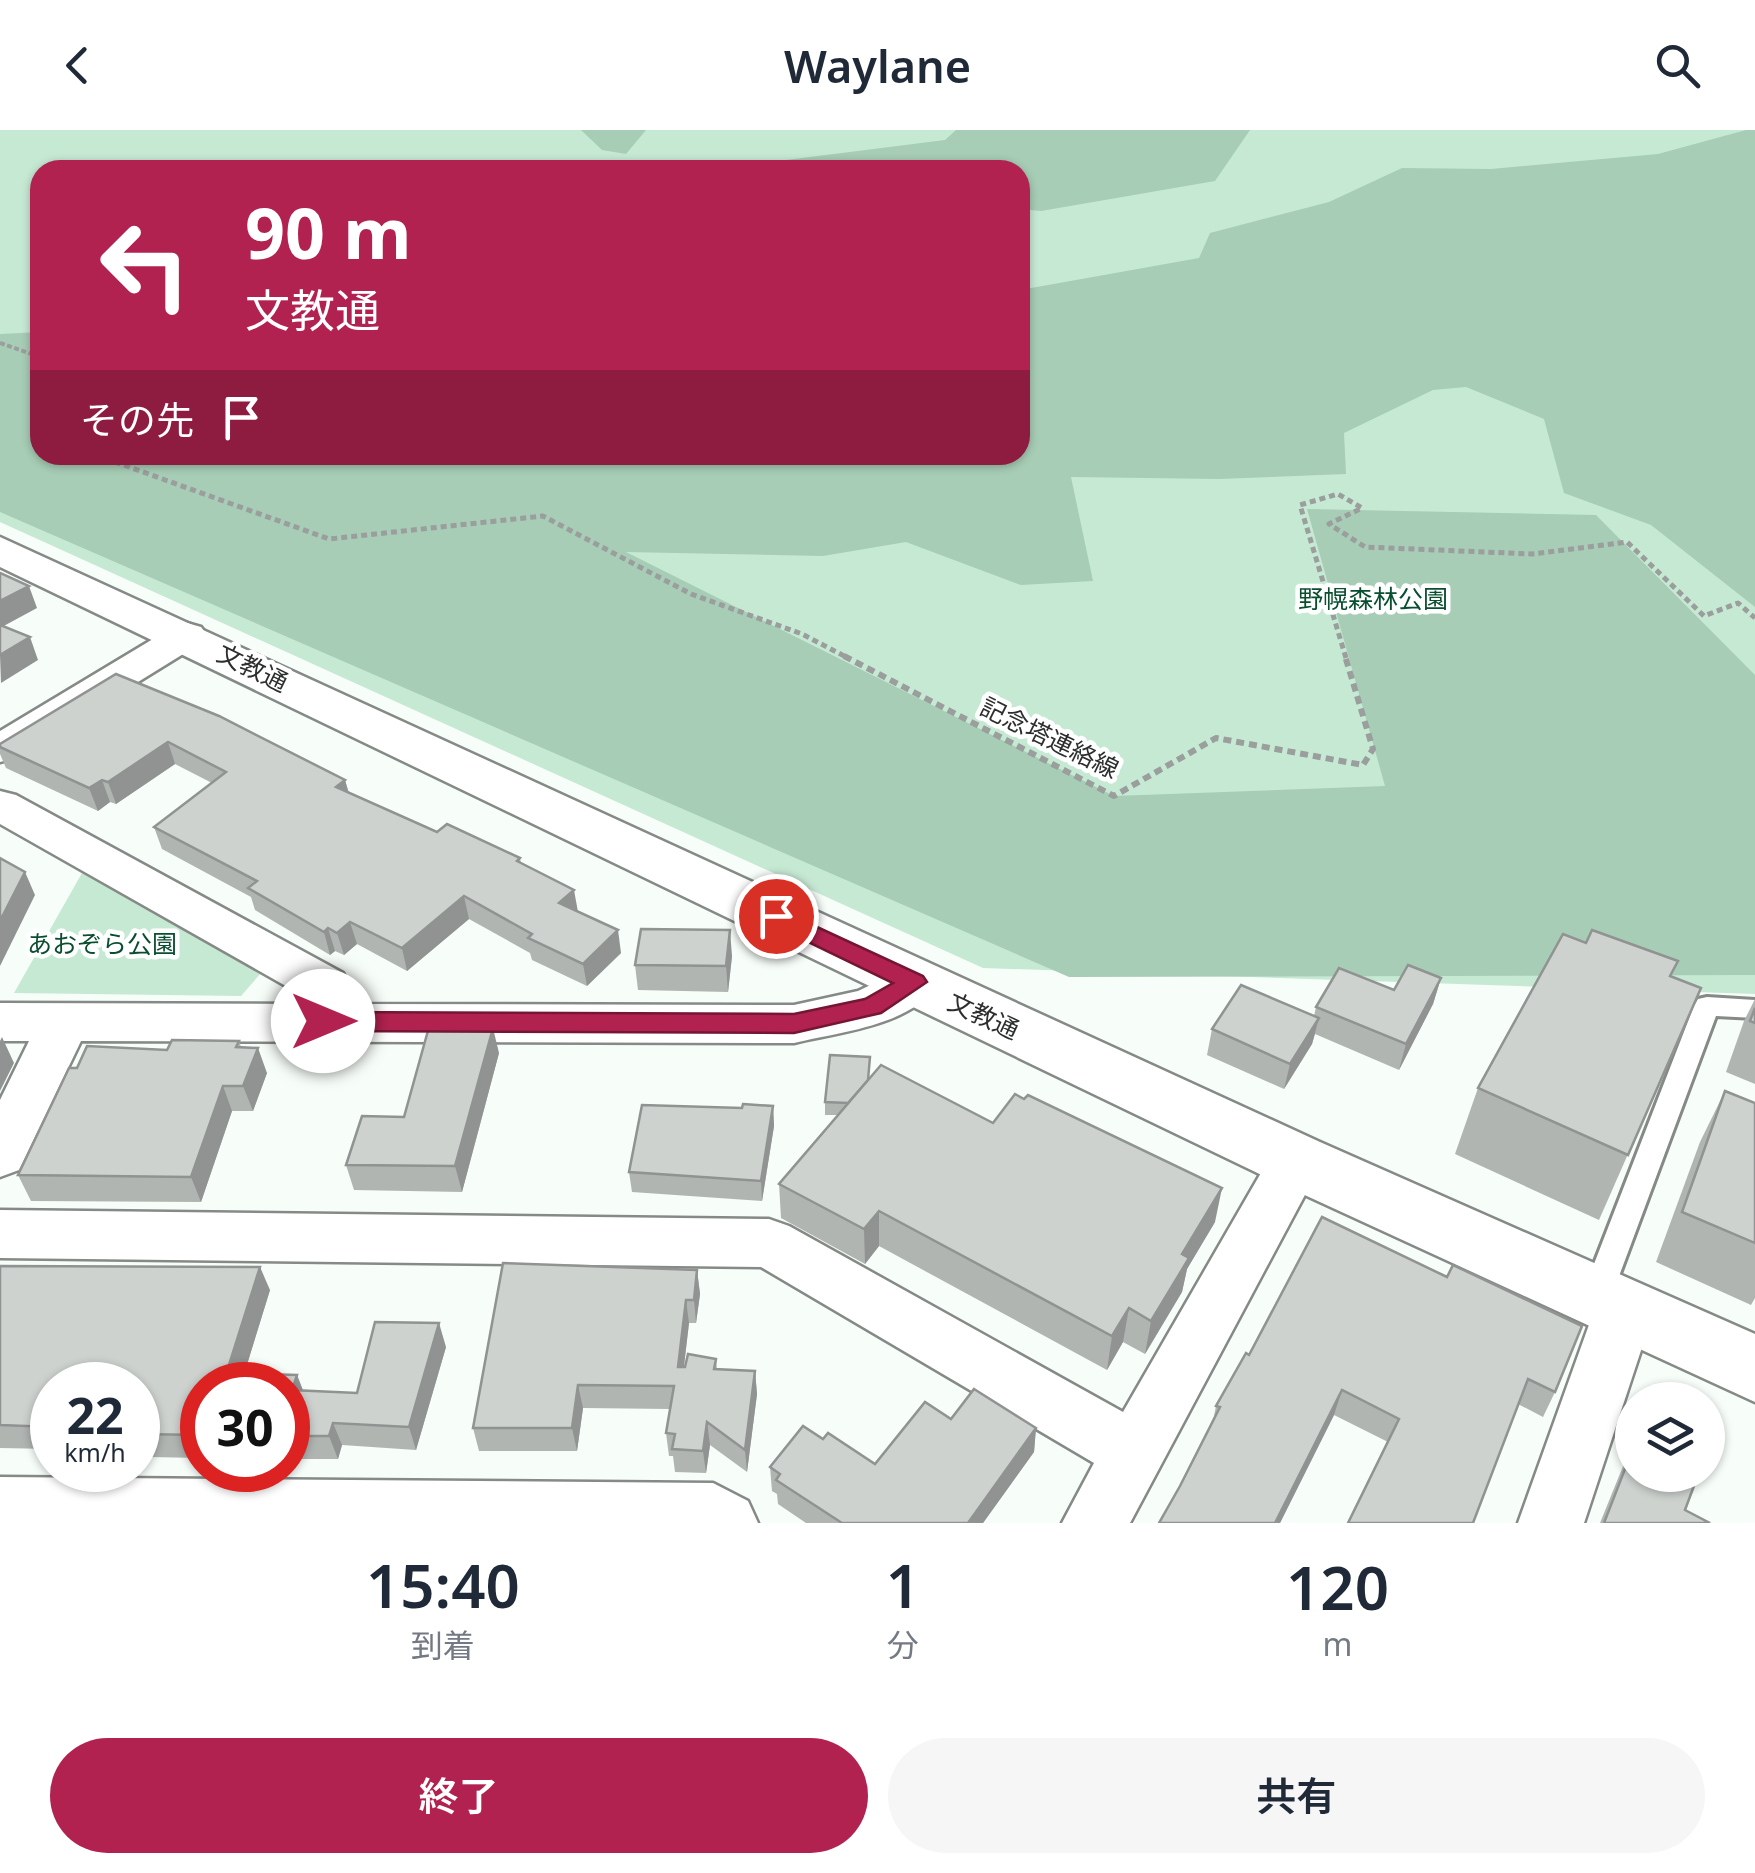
<!DOCTYPE html>
<html lang="ja">
<head>
<meta charset="utf-8">
<style>
  body { margin:0; font-family:"Noto Sans","Noto Sans JP",sans-serif; background:#f6f6f7; color:#1f2937; height:100vh; display:flex; flex-direction:column; font-size:38px; white-space:nowrap }
  * { box-sizing:border-box; margin:0 }
  p { font-size:32px; color:#747a83 }
  .icon { flex:none; width:55px; height:55px; fill:none; stroke:currentColor; stroke-width:2; stroke-linecap:round; stroke-linejoin:round }
  .map { position:relative; height:1393px; overflow:hidden }
  .panel { display:flex; flex-direction:column; background:#fff; flex:1 }
  .panel>* { flex:none }
  .top-card { position:absolute; left:30px; top:30px; width:1000px; height:305px; border-radius:30px; box-shadow:0 2px 8px #0004; background:#b22250; color:#fff; overflow:hidden }
  .buttons { position:absolute; left:1615px; top:1252px; display:grid; gap:20px }
  .buttons a { display:grid; place-items:center; width:110px; height:110px; border-radius:50%; background:#fff; box-shadow:0 2px 8px #0004; font-size:50px }
  .speed { position:absolute; left:30px; top:1232px; display:flex; gap:20px; font-size:50px; font-weight:700; text-align:center }
  .speed>* { display:grid; place-content:center; width:130px; height:130px; border-radius:50%; background:#fff; box-shadow:0 2px 8px #0004; line-height:1 }
  .speed small { font-size:25px; font-weight:400 }
  .speed .limit { border:15px solid #d22; background:#fff; color:#111 }
  .pin { position:absolute; display:grid; place-items:center; width:85px; height:85px; color:#fff; margin:-42px; border:5px solid #fff; border-radius:50%; box-shadow:0 2px 10px #0007 }
  .me { position:absolute; width:110px; margin:-55px; rotate:90deg; stroke-linejoin:round; filter:drop-shadow(0 0 8px #0008) }
  .turn { display:flex; align-items:center; gap:35px; height:210px; padding:0 50px; font-size:45px }
  .turn .icon { width:130px; height:130px; stroke-width:2.5 }
  .turn b { display:block; font-size:70px; line-height:85px }
  .then { display:flex; align-items:center; height:95px; padding:0 50px; background:#0003; gap:20px; font-size:38px }
  .eta { display:flex; justify-content:space-evenly; align-items:center; height:170px; text-align:center }
  .eta b { font-size:60px; font-weight:600; line-height:70px }
  .primary-button { display:flex; gap:20px; margin-top:auto; padding:20px 50px }
  .primary-button a { flex:1; height:115px; border-radius:60px; background:#b22250; color:#fff; font-size:40px; font-weight:600; line-height:115px; text-align:center }
  .primary-button a+a { background:#f6f6f7; color:#1f2937 }
  header { display:flex; justify-content:space-between; align-items:center; height:130px; padding:0 50px; background:#fff; font-size:45px; font-weight:600 }
  .map>svg:first-child { display:block }
  .green { fill:#c6e9d4; fill-rule:evenodd }
  .forest { fill:#a7cdb6 }
  .lines { fill:none; stroke-linecap:round; stroke-linejoin:round }
  .service-casing { stroke:#858a86; stroke-width:6 }
  .minor-casing { stroke:#858a86; stroke-width:5 }
  .tertiary-casing { stroke:#858a86; stroke-width:5 }
  .path-far2 { stroke:#9a9e9c; stroke-width:4; stroke-dasharray:5 2.5; stroke-linecap:butt }
  .path-far1 { stroke:#9a9e9c; stroke-width:5; stroke-dasharray:6 4; stroke-linecap:butt }
  .path { stroke:#9a9e9c; stroke-width:6; stroke-dasharray:8 5; stroke-linecap:butt }
  .service { fill:#fff; fill-rule:evenodd }
  .minor { fill:#fff; fill-rule:evenodd }
  .tertiary { fill:#fff; fill-rule:evenodd }
  .wall { fill:#b0b5b2 }
  .shaded-wall { fill:#909391 }
  .building { fill:#cdd2cf; stroke:#909391; stroke-width:2.5 }
  .route { fill:#b22250; stroke:#741634; stroke-width:2.5 }
  .labels { text-anchor:middle; dominant-baseline:central; stroke-width:9; stroke-linejoin:round; paint-order:stroke }
  .park-label { font-size:25px; fill:#0a4e30; stroke:#fff }
  .street-label { font-size:25px; fill:#2d2f2e; stroke:#fff }
</style>
</head>
<body>
<header><svg class="icon" aria-label="back" viewBox="0 0 24 24"><path d="M15 5l-7 7 7 7"/></svg>Waylane<svg class="icon" aria-label="search" viewBox="0 0 24 24"><circle cx="10" cy="10" r="6"/><path d="M15 15l6 6"/></svg></header>
<div class="map">
<svg width="1755" height="1393" viewBox="0 0 1755 1393">
  <rect width="100%" height="100%" fill="#f7fdf9"/>
  <g class="green">
    <path d="M0,0H1755V864L983,838L0,392ZM40,40H1020V325H40Z"/>
    <polygon points="82,743 261,843 241,866 14,863"/>
  </g>
  <g class="forest">
    <polygon points="581,0 646,0 626,24 602,20"/>
    <polygon points="956,0 1250,0 1215,51 1041,81 1020,79 1020,40 750,40 770,32 945,10"/>
    <polygon points="1746,0 1755,0 1755,477 1651,395 1564,363 1544,289 1466,257 1433,260 1344,303 1346,344 1219,349 1071,347 1093,451 1021,455 906,412 823,426 626,422 1114,666 1385,656 1307,379 1596,385 1755,545 1755,845 1069,847 0,382 0,204 40,202 40,325 1020,325 1020,160 1199,128 1210,103 1329,72 1402,38 1491,39 1658,24"/>
  </g>
  <g class="lines">
    <defs>
      <polygon id="service" points="1707,867 1755,870 1755,888 1716,886 1612,1165 1607,1174 1597,1178 1587,1174 1582,1165 1694,876 1698,869"/>
      <g id="minor">
        <polygon points="187,493 201,497 207,505 201,513 15,628 0,632 0,601 173,497"/>
        <path d="M0,661L16,665L343,843L350,856L349,874L794,875L858,861L914,834L932,839L939,852C913,896 839,902 794,913L81,911L19,1040L0,1047V970L29,911H0V873L299,874L300,864L0,694Z"/>
        <polygon points="1296,1009 1315,1015 1323,1031 1130,1393 1062,1393 1094,1333 761,1137 0,1128 0,1080 769,1089 789,1096 1123,1282 1277,1015"/>
        <polygon points="1625,1152 1646,1160 1655,1178 1584,1393 1518,1393 1595,1178 1604,1160"/>
        <polygon points="0,1347 713,1353 748,1371 758,1393 0,1393"/>
      </g>
      <polygon id="tertiary" points="0,407 1320,1012 1755,1204 1755,1272 1272,1050 0,437"/>
    </defs>
    <use href="#service" class="service-casing"/>
    <use href="#minor" class="minor-casing"/>
    <use href="#tertiary" class="tertiary-casing"/>
    <polyline class="path-far2" points="0,213 40,227"/>
    <g class="path-far1">
      <polyline points="96,325 329,409 543,386 691,464 802,504 848,528"/>
      <polyline points="1346,528 1300,375 1338,364 1362,378 1329,394 1365,417 1532,424 1627,412 1704,486 1738,473 1755,488"/>
    </g>
    <polyline class="path" points="844,526 1114,666 1216,608 1363,635 1373,619 1345,526"/>
    <use href="#service" class="service"/>
    <use href="#minor" class="minor"/>
    <use href="#tertiary" class="tertiary"/>
  </g>
  <g class="wall">
    <polygon points="116,544 345,650 349,663 437,702 520,728 521,733 577,782 621,823 587,856 532,830 530,823 469,789 407,841 357,814 344,825 335,821 330,825 255,780 251,767 162,719 154,697 212,653 175,634 116,674 110,672 98,681 6,638 0,624 0,614"/>
    <polygon points="732,826 728,862 638,860 635,835"/>
    <polygon points="1671,847 1701,858 1599,1090 1455,1024 1478,958"/>
    <polygon points="1441,848 1433,874 1399,940 1315,904 1312,914 1284,959 1207,925 1212,899 1314,886 1316,877"/>
    <polygon points="1755,869 1755,954 1726,942 1744,891"/>
    <polygon points="239,911 241,917 267,943 253,981 232,981 201,1072 31,1071 18,1045 77,938 167,920"/>
    <polygon points="499,923 462,1062 354,1060 346,1035 404,987"/>
    <polygon points="869,949 993,993 1215,1092 1187,1139 1182,1162 1145,1224 1123,1212 1107,1240 879,1116 865,1134 781,1088 779,1054 838,985 825,985 825,972"/>
    <polygon points="1725,961 1755,973 1755,1168 1751,1175 1656,1132 1700,1012"/>
    <polygon points="773,976 774,996 762,1071 632,1062 629,1042 742,978"/>
    <polygon points="1322,1087 1555,1262 1543,1287 1518,1274 1388,1312 1334,1285 1280,1393 1159,1393 1180,1356 1213,1291 1216,1276 1249,1225"/>
    <polygon points="0,1136 270,1160 244,1244 297,1245 303,1261 357,1263 446,1217 416,1320 342,1315 338,1329 288,1329 288,1255 202,1255 202,1328 148,1327 138,1307 138,1255 52,1255 52,1319 0,1318"/>
    <polygon points="697,1140 700,1164 696,1193 689,1193 684,1237 716,1229 717,1239 755,1241 757,1264 747,1342 710,1315 706,1343 675,1342 673,1326 669,1326 666,1303 670,1279 583,1278 577,1321 479,1321 473,1298"/>
    <polygon points="951,1289 1036,1298 1034,1322 983,1393 806,1393 778,1374 777,1364 772,1361 770,1337 823,1309 875,1334"/>
    <polygon points="1632,1314 1632,1345 1685,1380 1710,1393 1600,1393"/>
  </g>
  <g class="shaded-wall">
    <polygon points="29,456 37,478 0,498 0,471"/>
    <polygon points="30,507 38,530 1,553 0,525"/>
    <polygon points="168,612 175,634 116,674 108,652"/>
    <polygon points="102,650 110,672 98,681 89,658"/>
    <polygon points="345,650 351,672 336,657"/>
    <polygon points="25,742 35,765 0,836 0,791"/>
    <polygon points="574,760 578,782 559,773"/>
    <polygon points="464,766 469,789 407,841 402,818"/>
    <polygon points="350,792 357,814 344,825 337,803"/>
    <polygon points="328,798 335,821 330,825 324,802"/>
    <polygon points="618,800 621,823 587,856 583,834"/>
    <polygon points="730,800 732,826 728,862 726,836"/>
    <polygon points="1441,848 1433,874 1399,940 1406,914"/>
    <polygon points="1319,888 1312,914 1284,959 1290,934"/>
    <polygon points="493,898 499,923 462,1062 455,1036"/>
    <polygon points="2,907 14,933 0,961 0,911"/>
    <polygon points="258,918 267,943 253,981 243,956"/>
    <polygon points="223,956 232,981 201,1072 191,1047"/>
    <polygon points="773,976 774,996 762,1071 761,1051"/>
    <polygon points="1222,1058 1215,1092 1187,1139 1182,1162 1145,1224 1151,1191 1182,1124"/>
    <polygon points="879,1081 879,1116 865,1134 864,1099"/>
    <polygon points="260,1137 270,1160 241,1254 228,1238"/>
    <polygon points="697,1140 700,1164 696,1193 694,1170"/>
    <polygon points="686,1170 689,1193 681,1260 678,1237"/>
    <polygon points="1129,1178 1123,1212 1107,1240 1112,1206"/>
    <polygon points="439,1193 446,1217 416,1320 409,1297"/>
    <polygon points="755,1241 757,1264 747,1342 745,1320"/>
    <polygon points="297,1245 306,1268 292,1260"/>
    <polygon points="578,1255 583,1278 577,1321 572,1298"/>
    <polygon points="1342,1260 1334,1285 1280,1393 1275,1393"/>
    <polygon points="707,1292 710,1315 706,1343 703,1321"/>
    <polygon points="333,1293 342,1315 338,1329 329,1306"/>
    <polygon points="1036,1298 1034,1322 983,1393 968,1393"/>
  </g>
  <g class="building">
    <polygon points="0,443 29,456 0,471"/>
    <polygon points="0,495 30,507 0,525"/>
    <polygon points="116,544 219,586 345,650 336,657 437,702 447,694 520,728 517,731 574,760 559,773 618,800 583,834 528,808 532,804 464,766 402,818 350,792 337,803 328,798 324,802 248,758 257,751 154,697 226,642 168,612 108,652 102,650 89,658 0,617 0,614"/>
    <polygon points="0,728 25,742 0,791"/>
    <polygon points="641,799 730,800 726,836 635,835"/>
    <polygon points="1592,800 1678,831 1670,846 1701,858 1628,1025 1478,958 1563,804 1586,813"/>
    <polygon points="1408,835 1441,848 1406,914 1316,877 1339,838 1394,860"/>
    <polygon points="1241,855 1319,888 1290,934 1212,899"/>
    <polygon points="1755,878 1755,893 1750,891"/>
    <polygon points="429,897 493,898 455,1036 346,1035 362,986 404,987"/>
    <polygon points="172,910 239,911 236,917 258,918 243,956 223,956 191,1047 18,1045 69,938 77,938 87,916 167,920"/>
    <polygon points="830,925 870,927 868,950 848,973 825,972"/>
    <polygon points="881,935 993,993 1015,964 1024,969 1028,965 1222,1058 1182,1124 1189,1128 1151,1191 1129,1178 1112,1206 879,1081 864,1099 779,1054"/>
    <polygon points="1725,961 1755,973 1755,1113 1682,1082"/>
    <polygon points="743,974 773,976 761,1051 629,1042 642,975 742,978"/>
    <polygon points="1322,1087 1447,1147 1453,1135 1582,1196 1555,1262 1528,1249 1473,1393 1348,1393 1399,1289 1342,1260 1275,1393 1159,1393 1180,1356 1220,1277 1216,1276 1246,1223 1249,1225"/>
    <polygon points="503,1133 697,1140 694,1170 686,1170 678,1237 685,1237 688,1224 716,1229 714,1239 755,1241 745,1320 707,1292 703,1321 672,1319 675,1304 666,1303 674,1256 578,1255 572,1298 473,1298"/>
    <polygon points="0,1136 260,1137 228,1238 234,1238 232,1243 297,1245 292,1260 357,1263 375,1192 439,1193 409,1297 333,1293 329,1306 288,1306 288,1255 202,1255 202,1305 138,1304 138,1300 143,1284 138,1284 138,1255 52,1255 52,1297 0,1295"/>
    <polygon points="974,1259 1036,1298 968,1393 842,1393 776,1350 780,1344 770,1337 803,1296 823,1309 828,1303 875,1334 925,1272 951,1289"/>
    <polygon points="1632,1321 1632,1345 1698,1345 1685,1380 1710,1393 1604,1393"/>
  </g>
  <polygon class="route" points="776,778 923,846 927,852 881,883 794,903 323,901 310,891 323,882 794,884 865,869 893,853 767,792 764,786"/>
  <g class="labels">
    <g class="park-label">
      <text x="1373" y="468">野幌森林公園</text>
      <text x="102" y="813">あおぞら公園</text>
    </g>
    <g class="street-label">
      <text transform="translate(253 537) rotate(26)">文教通</text>
      <text transform="translate(1050 607) rotate(26)">記念塔連絡線</text>
      <text transform="translate(984 885) rotate(25)">文教通</text>
    </g>
  </g>
</svg>
<div class="buttons">
<a><svg class="icon" aria-label="layers" viewBox="0 0 24 24"><path d="M12 4l9 5-9 5-9-5zM3 14l9 5 9-5"/></svg></a>
</div>
<div class="speed"><div>22<small>km/h</small></div><div class="limit">30</div></div>
<div class="pin" style="left:776px;top:786px;background:#d93025"><svg class="icon" aria-label="arrive" viewBox="0 0 24 24"><path d="M6 21V4h12l-3 4 3 4H6"/></svg></div>
<svg class="me" style="left:323px;top:891px" viewBox="-20 -20 40 40"><circle r="19" fill="#fff"/><path d="M0-13L10 11 0 6-10 11z" fill="#b22250"/></svg>
<div class="top-card">
<div class="turn"><svg class="icon" aria-label="left" viewBox="0 0 24 24"><path d="M17 20v-9H6M10 6l-5 5 5 5"/></svg><div><b>90 m</b>文教通</div></div>
<div class="then">その先<svg class="icon" aria-label="arrive" viewBox="0 0 24 24"><path d="M6 21V4h12l-3 4 3 4H6"/></svg></div>
</div>
</div>
<section class="panel">
<div class="eta">
<div><b>15:40</b><p>到着</p></div>
<div><b>1</b><p>分</p></div>
<div><b>120</b><p>m</p></div>
</div>
<div class="primary-button"><a>終了</a><a>共有</a></div>
</section>
</body>
</html>
